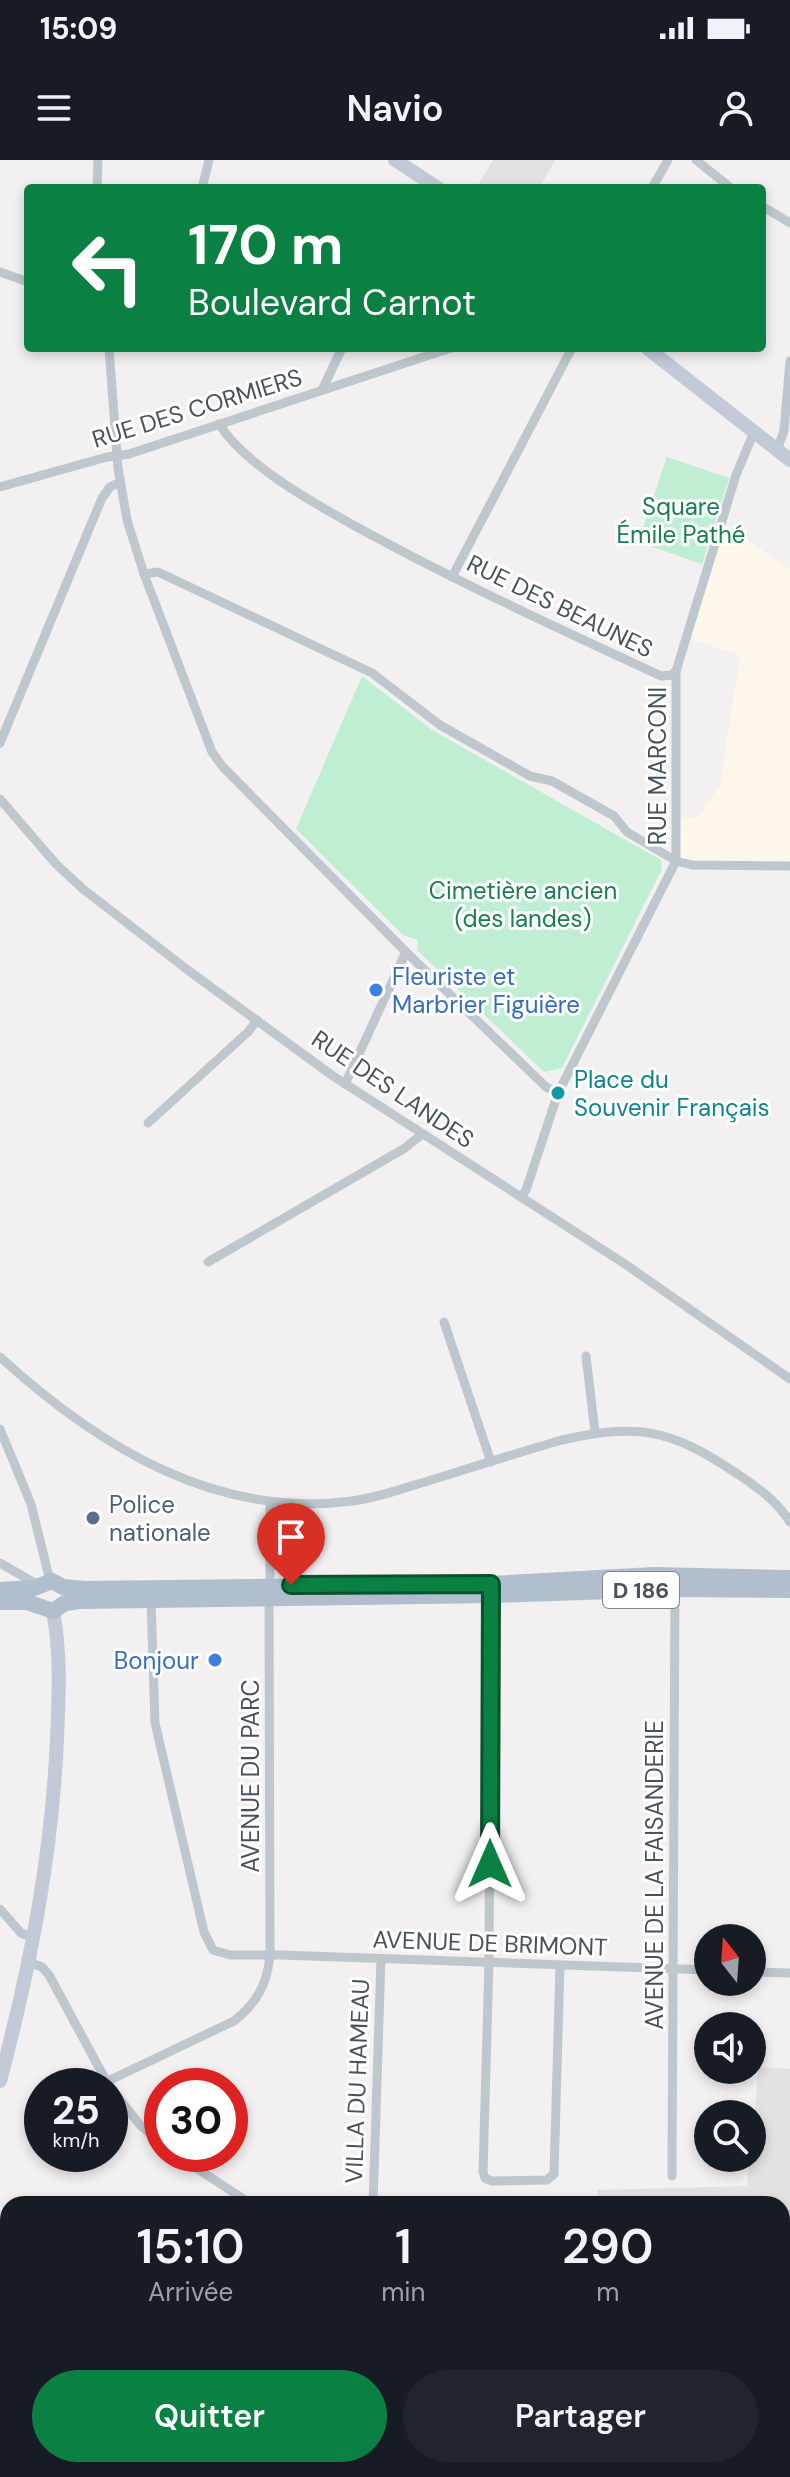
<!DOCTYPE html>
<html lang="fr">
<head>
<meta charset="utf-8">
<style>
  body { margin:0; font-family:"DM Sans",sans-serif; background:#20242c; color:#f1f3f6; height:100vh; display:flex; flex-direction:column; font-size:30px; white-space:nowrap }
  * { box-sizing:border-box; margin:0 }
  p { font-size:26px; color:#9ea1a6 }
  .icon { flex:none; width:44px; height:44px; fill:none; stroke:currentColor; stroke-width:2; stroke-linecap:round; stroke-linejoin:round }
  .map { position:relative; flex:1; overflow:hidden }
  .drawer { position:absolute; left:0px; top:2036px; width:790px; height:282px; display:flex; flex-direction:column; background:#171b24; border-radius:24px 24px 0 0; box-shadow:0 4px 12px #0003 }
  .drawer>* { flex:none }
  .guide { position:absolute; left:24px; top:24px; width:742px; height:168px; border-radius:8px; box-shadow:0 4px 12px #0003; background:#0b8043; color:#fff; overflow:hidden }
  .needle { width:52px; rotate:343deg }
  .tools { position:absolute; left:694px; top:1764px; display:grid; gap:16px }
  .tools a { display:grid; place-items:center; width:72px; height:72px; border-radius:50%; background:#171b24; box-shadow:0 4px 12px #0003; font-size:40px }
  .speed { position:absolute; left:24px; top:1908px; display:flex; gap:16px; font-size:40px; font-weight:700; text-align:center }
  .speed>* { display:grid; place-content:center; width:104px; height:104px; border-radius:50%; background:#171b24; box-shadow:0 4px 12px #0003; line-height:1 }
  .speed small { font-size:20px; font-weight:400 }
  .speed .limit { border:12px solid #d22; background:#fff; color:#111 }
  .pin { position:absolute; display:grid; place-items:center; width:68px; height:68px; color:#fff; margin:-82px -34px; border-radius:50% 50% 50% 0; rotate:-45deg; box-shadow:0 0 8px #0007 }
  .pin .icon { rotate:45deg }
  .me { position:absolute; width:88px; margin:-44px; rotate:0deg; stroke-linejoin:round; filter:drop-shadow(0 0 6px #0008) }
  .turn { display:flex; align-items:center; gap:28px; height:168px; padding:0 32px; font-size:36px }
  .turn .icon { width:104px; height:104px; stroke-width:2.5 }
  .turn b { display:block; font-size:56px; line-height:68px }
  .eta { display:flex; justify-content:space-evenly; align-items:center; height:136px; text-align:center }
  .eta b { font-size:48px; font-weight:600; line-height:56px }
  .action { display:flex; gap:16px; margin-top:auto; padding:16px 32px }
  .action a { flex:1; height:92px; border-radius:48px; background:#0b8043; color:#fff; font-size:32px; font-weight:600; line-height:92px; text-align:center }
  .action a+a { background:#20242c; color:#f1f3f6 }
  .status { display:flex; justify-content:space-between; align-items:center; height:56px; padding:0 40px; background:#171b24; direction:ltr }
  .status svg { height:22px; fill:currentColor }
  header { display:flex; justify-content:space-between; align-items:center; height:104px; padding:0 32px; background:#171b24; font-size:36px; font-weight:600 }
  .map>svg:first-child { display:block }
  .commercial { fill:#fcf7ea }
  .education { fill:#e3e1e2 }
  .green { fill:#bfeed2 }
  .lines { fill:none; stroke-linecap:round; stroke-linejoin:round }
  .street { stroke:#bec7ce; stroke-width:9 }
  .secondary { stroke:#c1cad6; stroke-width:14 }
  .primary { stroke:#b0bece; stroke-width:16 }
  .rail { stroke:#b2b5ba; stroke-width:3 }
  .route-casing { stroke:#07532c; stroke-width:20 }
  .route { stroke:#0b8043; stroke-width:14 }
  .shop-dot { fill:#3f7fe0; stroke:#fff; stroke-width:3 }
  .culture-dot { fill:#0f9aa8; stroke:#fff; stroke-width:3 }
  .service-dot { fill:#5c6f8a; stroke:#fff; stroke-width:3 }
  .labels { text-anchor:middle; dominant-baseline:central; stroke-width:6; stroke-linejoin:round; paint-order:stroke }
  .shield { fill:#fff; stroke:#7f868e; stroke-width:2 }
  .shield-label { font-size:22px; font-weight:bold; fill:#48525d }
  .street-label { font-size:24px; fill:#48525d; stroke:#fff }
  .park-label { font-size:24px; fill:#197e4e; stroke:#fff }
  .shop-label { font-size:24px; fill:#366cbe; stroke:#fff; text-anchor:start }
  .culture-label { font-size:24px; fill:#0d838f; stroke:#fff; text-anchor:start }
  .service-label { font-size:24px; fill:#4e5e75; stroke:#fff; text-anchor:start }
</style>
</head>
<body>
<div class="status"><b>15:09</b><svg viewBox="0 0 49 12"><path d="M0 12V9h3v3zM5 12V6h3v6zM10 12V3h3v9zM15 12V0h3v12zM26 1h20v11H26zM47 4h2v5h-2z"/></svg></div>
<header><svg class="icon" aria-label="menu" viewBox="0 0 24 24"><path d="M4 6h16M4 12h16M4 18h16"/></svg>Navio<svg class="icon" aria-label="person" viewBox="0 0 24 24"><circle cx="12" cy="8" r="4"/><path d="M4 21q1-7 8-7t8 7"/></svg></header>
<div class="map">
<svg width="790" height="2317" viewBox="0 0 790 2317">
  <rect width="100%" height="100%" fill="#f2f0f0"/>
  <polygon class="commercial" points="724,372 743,377 790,409 790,702 693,704 679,699 681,659 698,658 720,625 740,496 690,478"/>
  <g class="education">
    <polygon points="493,0 555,0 539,28 476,28"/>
    <polygon points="758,1907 790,1909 790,2255 782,2254 782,2044 596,2044 598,2030 747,2026 750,1998 752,1998"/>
  </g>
  <g class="green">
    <polygon points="667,297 729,318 702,404 638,382"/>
    <polygon points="362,516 432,570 661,700 662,709 562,908 544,912 417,790 418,780 403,775 296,669"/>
  </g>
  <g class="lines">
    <g class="street">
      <polyline points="696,0 731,28"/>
      <polyline points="97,28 98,0"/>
      <polyline points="202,28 209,0"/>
      <polyline points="652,28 668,0"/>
      <polyline points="762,46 790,63"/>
      <polyline points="0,112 28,122"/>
      <polyline points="109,188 118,308 127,360 144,414 212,592 222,606 406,792 546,927 558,933"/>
      <polyline points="322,230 342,188"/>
      <path d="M219,264C246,306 312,342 355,366C455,421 558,468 661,516L672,515L676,511L736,315L754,272"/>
      <polyline points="777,290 784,271 790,201"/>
      <polyline points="0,327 107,297 129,294 451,188"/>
      <polyline points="144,414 158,412 372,513 440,565 530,616 552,621 614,656 627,672 676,701 692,705 790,706"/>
      <polyline points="452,417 572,188"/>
      <polyline points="0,583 102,338 110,327 120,322"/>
      <polyline points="0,639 56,704 83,729 189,811 333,916 625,1104 790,1219"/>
      <polyline points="345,924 406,792"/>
      <polyline points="148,963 248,872 257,860"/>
      <polyline points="521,1037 526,1030 558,933 676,701 676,511"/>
      <polyline points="208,1102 405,988 421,975"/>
      <polyline points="444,1162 491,1302"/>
      <polyline points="586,1196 595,1272"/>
      <path d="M0,1197C98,1286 215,1359 352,1341C378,1338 403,1328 428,1321C473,1307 517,1293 562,1280C639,1263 670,1269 736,1313C757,1327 776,1340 790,1362"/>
      <polyline points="0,1269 31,1344 50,1421"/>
      <polyline points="0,1403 38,1425"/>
      <polyline points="270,1425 270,1342"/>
      <polyline points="491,1435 489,1802 483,2012 485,2018 492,2021 547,2020 554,2014 560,1805"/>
      <polyline points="151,1440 155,1563 204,1772 213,1790 230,1795 281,1795 708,1810"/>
      <polyline points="0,1749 21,1773 34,1778"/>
      <polyline points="29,1802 42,1807 49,1815 109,1926"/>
      <polyline points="752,1812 790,1813"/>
      <path d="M106,1922L234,1861C257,1843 268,1823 270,1794L269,1438"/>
      <polyline points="110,1927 140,1965 162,1984"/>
      <polyline points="175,1994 251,2044"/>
      <polyline points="672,2016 675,1427"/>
      <polyline points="373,2044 381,1799"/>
      <polyline points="0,2071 8,2075"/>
      <polyline points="782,2260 790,2261"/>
      <polyline points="0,2304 8,2305"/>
      <polyline points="41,2310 90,2317"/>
    </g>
    <g class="secondary">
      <polyline points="395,0 438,28"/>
      <polyline points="647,188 790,300"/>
      <path d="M0,1921C30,1808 52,1696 57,1578C59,1536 61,1493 53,1451"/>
    </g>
    <g class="primary">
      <polyline points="0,1430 34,1428 52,1421 63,1427 85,1429 491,1424 653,1415 790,1418"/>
      <polyline points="0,1442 27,1442 53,1451 65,1443 80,1441 491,1435 675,1429 790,1430"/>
    </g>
    <g class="rail">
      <polyline points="0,2282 8,2283"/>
      <polyline points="146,2310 194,2317"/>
      <polyline points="194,2310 243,2317"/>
    </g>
  </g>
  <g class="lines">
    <defs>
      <polyline id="route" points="291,1425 491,1424 490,1704"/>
    </defs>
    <use href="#route" class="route-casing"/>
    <use href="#route" class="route"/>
  </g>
  <g class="shop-dot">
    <circle cx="376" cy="830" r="8"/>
    <circle cx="215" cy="1500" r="8"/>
  </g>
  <circle class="culture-dot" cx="558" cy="933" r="8"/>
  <circle class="service-dot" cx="93" cy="1358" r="8"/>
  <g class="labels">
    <rect class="shield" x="603" y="1412" width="76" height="36" rx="6"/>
    <g class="shield-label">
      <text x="641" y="1430">D 186</text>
    </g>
    <g class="street-label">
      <text transform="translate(197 248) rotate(-17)">RUE DES CORMIERS</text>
      <text transform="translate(560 446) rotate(26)">RUE DES BEAUNES</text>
      <text transform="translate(657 606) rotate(-90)">RUE MARCONI</text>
      <text transform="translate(393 929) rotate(34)">RUE DES LANDES</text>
      <text transform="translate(250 1616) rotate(-90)">AVENUE DU PARC</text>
      <text transform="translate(654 1715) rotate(-90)">AVENUE DE LA FAISANDERIE</text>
      <text transform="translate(490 1783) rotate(2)">AVENUE DE BRIMONT</text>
      <text transform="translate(357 1921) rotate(-88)">VILLA DU HAMEAU</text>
    </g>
    <g class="park-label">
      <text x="681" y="346">Square<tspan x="681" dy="28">Émile Pathé</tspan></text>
      <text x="523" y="730">Cimetière ancien<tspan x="523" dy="28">(des landes)</tspan></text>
    </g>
    <g class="shop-label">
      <text x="392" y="816">Fleuriste et<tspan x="392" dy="28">Marbrier Figuière</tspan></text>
      <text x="199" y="1500" text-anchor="end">Bonjour</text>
    </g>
    <g class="culture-label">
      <text x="574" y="919">Place du<tspan x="574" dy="28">Souvenir Français</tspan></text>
    </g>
    <g class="service-label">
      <text x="109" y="1344">Police<tspan x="109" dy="28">nationale</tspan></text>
    </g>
  </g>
</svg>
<div class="tools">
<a><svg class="needle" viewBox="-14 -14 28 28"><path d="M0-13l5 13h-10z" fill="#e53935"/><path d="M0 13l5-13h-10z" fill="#9ea1a6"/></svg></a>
<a><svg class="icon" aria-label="sound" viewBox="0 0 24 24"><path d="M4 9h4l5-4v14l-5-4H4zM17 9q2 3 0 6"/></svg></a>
<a><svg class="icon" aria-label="search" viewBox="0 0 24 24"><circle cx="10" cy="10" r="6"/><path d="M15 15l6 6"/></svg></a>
</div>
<div class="speed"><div>25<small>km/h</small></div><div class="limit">30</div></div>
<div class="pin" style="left:291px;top:1425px;background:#d93025"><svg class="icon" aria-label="arrive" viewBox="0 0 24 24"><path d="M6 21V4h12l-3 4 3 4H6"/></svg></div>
<svg class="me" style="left:490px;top:1704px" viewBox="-20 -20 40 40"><path d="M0-17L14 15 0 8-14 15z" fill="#0b8043" stroke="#fff" stroke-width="4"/></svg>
<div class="guide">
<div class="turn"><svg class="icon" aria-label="left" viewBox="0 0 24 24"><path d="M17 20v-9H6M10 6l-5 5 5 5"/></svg><div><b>170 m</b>Boulevard Carnot</div></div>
</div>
<section class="drawer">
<div class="eta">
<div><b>15:10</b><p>Arrivée</p></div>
<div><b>1</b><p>min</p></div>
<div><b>290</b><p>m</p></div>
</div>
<div class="action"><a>Quitter</a><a>Partager</a></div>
</section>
</div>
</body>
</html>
